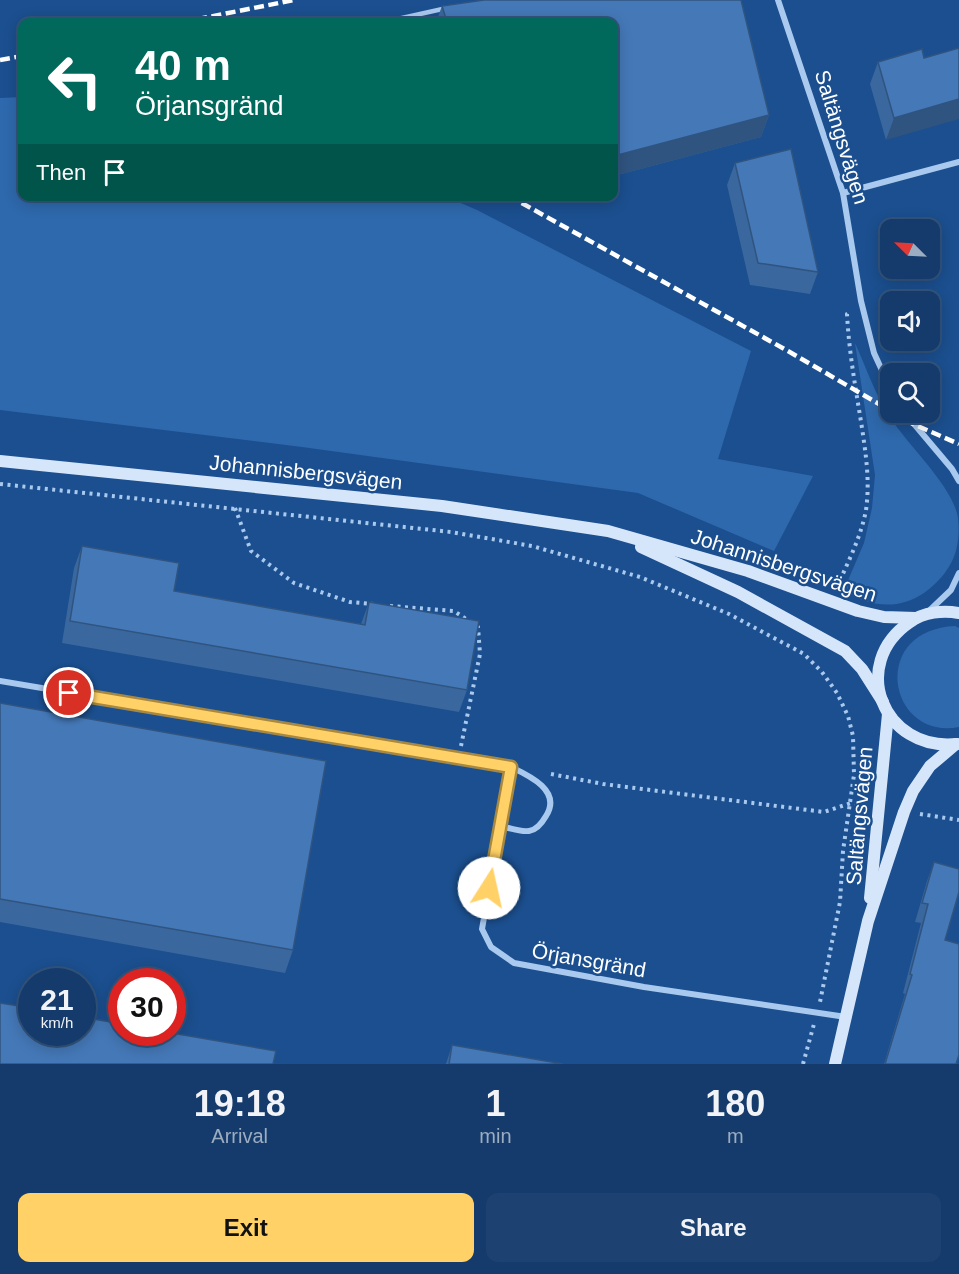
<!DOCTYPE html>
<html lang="en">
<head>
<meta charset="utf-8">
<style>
  body { margin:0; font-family:Helvetica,sans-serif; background:#1d4271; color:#f1f3f6; height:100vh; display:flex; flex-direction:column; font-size:22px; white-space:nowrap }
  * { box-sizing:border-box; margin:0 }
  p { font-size:20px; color:#9dadc1 }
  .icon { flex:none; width:33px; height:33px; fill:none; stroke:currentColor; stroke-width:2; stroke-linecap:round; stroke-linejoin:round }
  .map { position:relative; height:1064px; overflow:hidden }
  .side { display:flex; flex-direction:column; background:#143b6b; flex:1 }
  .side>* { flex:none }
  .hud { position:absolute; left:18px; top:18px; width:600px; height:183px; border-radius:12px; box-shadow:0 3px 15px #0003,0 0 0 2px #33557e; background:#00695c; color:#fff; overflow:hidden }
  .needle { width:39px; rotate:294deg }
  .controls { position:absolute; left:880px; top:219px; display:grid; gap:12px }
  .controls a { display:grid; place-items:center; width:60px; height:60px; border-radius:12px; background:#143b6b; box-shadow:0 3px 15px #0003,0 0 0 2px #33557e; font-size:30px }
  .speed { position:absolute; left:18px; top:968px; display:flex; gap:12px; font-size:30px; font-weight:700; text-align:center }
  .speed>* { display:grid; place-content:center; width:78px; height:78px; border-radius:50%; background:#143b6b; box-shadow:0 3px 15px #0003,0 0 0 2px #33557e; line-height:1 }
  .speed small { font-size:15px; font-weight:400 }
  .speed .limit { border:9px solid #d22; background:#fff; color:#111 }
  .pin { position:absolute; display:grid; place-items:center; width:51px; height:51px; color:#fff; margin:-26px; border:3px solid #fff; border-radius:50%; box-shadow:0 2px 6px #0007 }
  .me { position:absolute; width:66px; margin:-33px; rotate:10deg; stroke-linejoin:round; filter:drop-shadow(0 0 4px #0008) }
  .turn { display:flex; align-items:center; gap:21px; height:126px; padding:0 18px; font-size:27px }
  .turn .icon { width:78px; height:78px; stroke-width:2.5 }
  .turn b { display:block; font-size:42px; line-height:51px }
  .then { display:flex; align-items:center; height:57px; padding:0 18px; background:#0003; gap:12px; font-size:22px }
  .eta { display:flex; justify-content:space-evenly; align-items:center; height:102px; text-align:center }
  .eta b { font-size:36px; font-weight:800; line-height:42px }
  .primary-button { display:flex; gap:12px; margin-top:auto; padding:12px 18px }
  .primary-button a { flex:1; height:69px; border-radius:12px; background:#ffd166; color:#111; font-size:24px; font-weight:800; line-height:69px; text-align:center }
  .primary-button a+a { background:#1d4271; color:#f1f3f6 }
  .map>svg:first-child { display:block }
  .green { fill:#2e69ad }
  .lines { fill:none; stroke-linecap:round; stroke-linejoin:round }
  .path { stroke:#a9c9ee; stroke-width:4; stroke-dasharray:3 4.5; stroke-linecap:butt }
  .lane { stroke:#a9c9ee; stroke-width:4.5 }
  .street { stroke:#a9c9ee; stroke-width:6 }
  .secondary { stroke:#d6e6fa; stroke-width:12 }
  .rail { stroke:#fff; stroke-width:4.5; stroke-dasharray:10 4.5; stroke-linecap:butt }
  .wall { fill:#3a679d }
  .shaded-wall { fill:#305480 }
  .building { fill:#4478b7; stroke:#305480; stroke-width:1.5 }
  .route-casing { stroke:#a68842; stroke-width:15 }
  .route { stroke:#ffd166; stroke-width:10 }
  .labels { text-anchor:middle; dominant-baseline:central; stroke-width:5; stroke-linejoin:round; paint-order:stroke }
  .street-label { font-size:21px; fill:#fff; stroke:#1b4f8f }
</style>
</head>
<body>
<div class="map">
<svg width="959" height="1064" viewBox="0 0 959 1064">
  <rect width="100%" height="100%" fill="#1b4f8f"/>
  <g class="green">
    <polygon points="22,97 22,196 447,197 477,210 751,351 718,459 813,476 774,551 638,493 302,447 0,410 0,98"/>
    <path d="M855,343C866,367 875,395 890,417C908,446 953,486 958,518C959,527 959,537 957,546C954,564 940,582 924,593C897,611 871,606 843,592L864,543L872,508L875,475Z"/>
    <path d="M955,626L959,628V727C888,741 868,630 955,626Z"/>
  </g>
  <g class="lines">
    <g class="path">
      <polyline points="0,484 451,532 532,546 640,577 729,614 804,654 822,672 837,693 848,716 853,736 854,775 843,851 840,902 820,1002"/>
      <polyline points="235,508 251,551 294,583 350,602 373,604"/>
      <path d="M837,587C848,562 861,537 866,510C870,482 866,455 862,428C856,390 849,353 847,314L850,312"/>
      <polyline points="390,606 454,611 469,621"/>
      <polyline points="461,746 480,654 478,627 475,625"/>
      <polyline points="551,774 603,784 824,812 851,803 863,805"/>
      <polyline points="920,814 959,820"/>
      <polyline points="803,1064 814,1024"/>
    </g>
    <polyline class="lane" points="384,22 447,8"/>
    <g class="street">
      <polyline points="778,0 843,193 861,301 874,353 891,390"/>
      <polyline points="843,193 959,162"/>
      <polyline points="904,412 952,469 959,481"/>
      <polyline points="930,610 951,590 959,573"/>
      <polyline points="0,681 511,767 482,929 491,947 514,963 644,987 846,1017"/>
      <path d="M501,826C509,828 520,832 529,831C537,830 542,823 546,816C562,791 530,776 511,767"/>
    </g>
    <g class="secondary">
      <polyline points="0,461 442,506 608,531 748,571 858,611 884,617 916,618"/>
      <polyline points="641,547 738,592 845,651 862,669 883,702"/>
      <path d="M957,744C883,752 848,664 910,622C924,612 943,610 959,613"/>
      <polyline points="870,898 888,714"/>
      <polyline points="835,1064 868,921 904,812 913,791 930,766 956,744"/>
    </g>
    <g class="rail">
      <polyline points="183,22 294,0"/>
      <polyline points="0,60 22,56"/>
      <polyline points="509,196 788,351 891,411"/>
      <polyline points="893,412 913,424 959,444"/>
    </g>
  </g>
  <g class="wall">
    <polygon points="484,0 741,0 769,115 761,137 614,176 614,22 436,22 442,6"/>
    <polygon points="924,58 886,140 870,84 878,62"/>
    <polygon points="735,163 818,272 810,294 750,285 727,185"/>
    <polygon points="82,546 174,591 361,624 369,602 467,690 459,712 62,643 74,568"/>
    <polygon points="0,703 293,950 285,973 0,922"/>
    <polygon points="934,862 945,940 956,1064 884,1064 905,994 903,993 921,923 915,922 927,881"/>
    <polygon points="452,1045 563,1064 446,1064"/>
  </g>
  <g class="shaded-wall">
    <polygon points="959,99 959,119 886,140 894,118"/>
    <polygon points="769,115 761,137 614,176 614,156"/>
  </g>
  <g class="building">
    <polygon points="484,0 741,0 769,115 614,156 614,22 447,22 442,6"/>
    <polygon points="959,48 959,99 894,118 878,62 922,49 924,58"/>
    <polygon points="791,149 818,272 758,263 735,163"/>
    <polygon points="82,546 179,563 174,591 365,625 369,602 479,621 467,690 70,621"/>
    <polygon points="0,703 326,761 293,950 0,899"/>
    <polygon points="934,862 959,869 959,892 945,940 959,944 959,1055 956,1064 885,1064 912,975 910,974 928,904 922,903"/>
    <polygon points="0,1003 32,1008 32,1032 82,1032 82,1017 122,1024 122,1032 166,1032 276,1051 273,1064 0,1064"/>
    <polygon points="452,1045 563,1064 449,1064"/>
  </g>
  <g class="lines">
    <defs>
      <polyline id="route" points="69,693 511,767 489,888"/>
    </defs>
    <use href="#route" class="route-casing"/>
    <use href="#route" class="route"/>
  </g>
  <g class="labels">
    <g class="street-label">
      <text transform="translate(842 137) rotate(73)">Saltängsvägen</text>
      <text transform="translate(306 472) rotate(6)">Johannisbergsvägen</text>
      <text transform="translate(784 565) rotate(18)">Johannisbergsvägen</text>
      <text transform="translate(859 816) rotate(-85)">Saltängsvägen</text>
      <text transform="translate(589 960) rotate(10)">Örjansgränd</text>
    </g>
  </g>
</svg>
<div class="controls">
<a><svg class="needle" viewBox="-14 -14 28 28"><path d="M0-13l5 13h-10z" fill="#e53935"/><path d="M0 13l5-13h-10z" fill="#9dadc1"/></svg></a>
<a><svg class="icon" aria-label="sound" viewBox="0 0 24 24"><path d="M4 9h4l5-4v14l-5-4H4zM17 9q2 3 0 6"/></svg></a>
<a><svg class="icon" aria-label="search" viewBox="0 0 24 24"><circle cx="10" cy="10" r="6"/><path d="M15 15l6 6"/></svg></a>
</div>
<div class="speed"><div>21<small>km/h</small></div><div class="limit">30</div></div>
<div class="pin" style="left:69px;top:693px;background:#d93025"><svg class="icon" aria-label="arrive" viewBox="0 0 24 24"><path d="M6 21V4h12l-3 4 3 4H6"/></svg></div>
<svg class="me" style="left:489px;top:888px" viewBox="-20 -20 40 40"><circle r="19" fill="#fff"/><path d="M0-13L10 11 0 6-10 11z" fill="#ffd166"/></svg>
<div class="hud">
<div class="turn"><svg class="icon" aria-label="left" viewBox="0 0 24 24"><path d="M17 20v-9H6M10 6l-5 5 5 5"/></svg><div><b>40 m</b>Örjansgränd</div></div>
<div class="then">Then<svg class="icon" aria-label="arrive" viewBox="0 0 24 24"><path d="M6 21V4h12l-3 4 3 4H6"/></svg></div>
</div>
</div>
<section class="side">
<div class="eta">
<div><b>19:18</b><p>Arrival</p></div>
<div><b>1</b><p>min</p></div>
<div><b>180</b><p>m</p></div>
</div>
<div class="primary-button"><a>Exit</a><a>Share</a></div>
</section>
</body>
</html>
